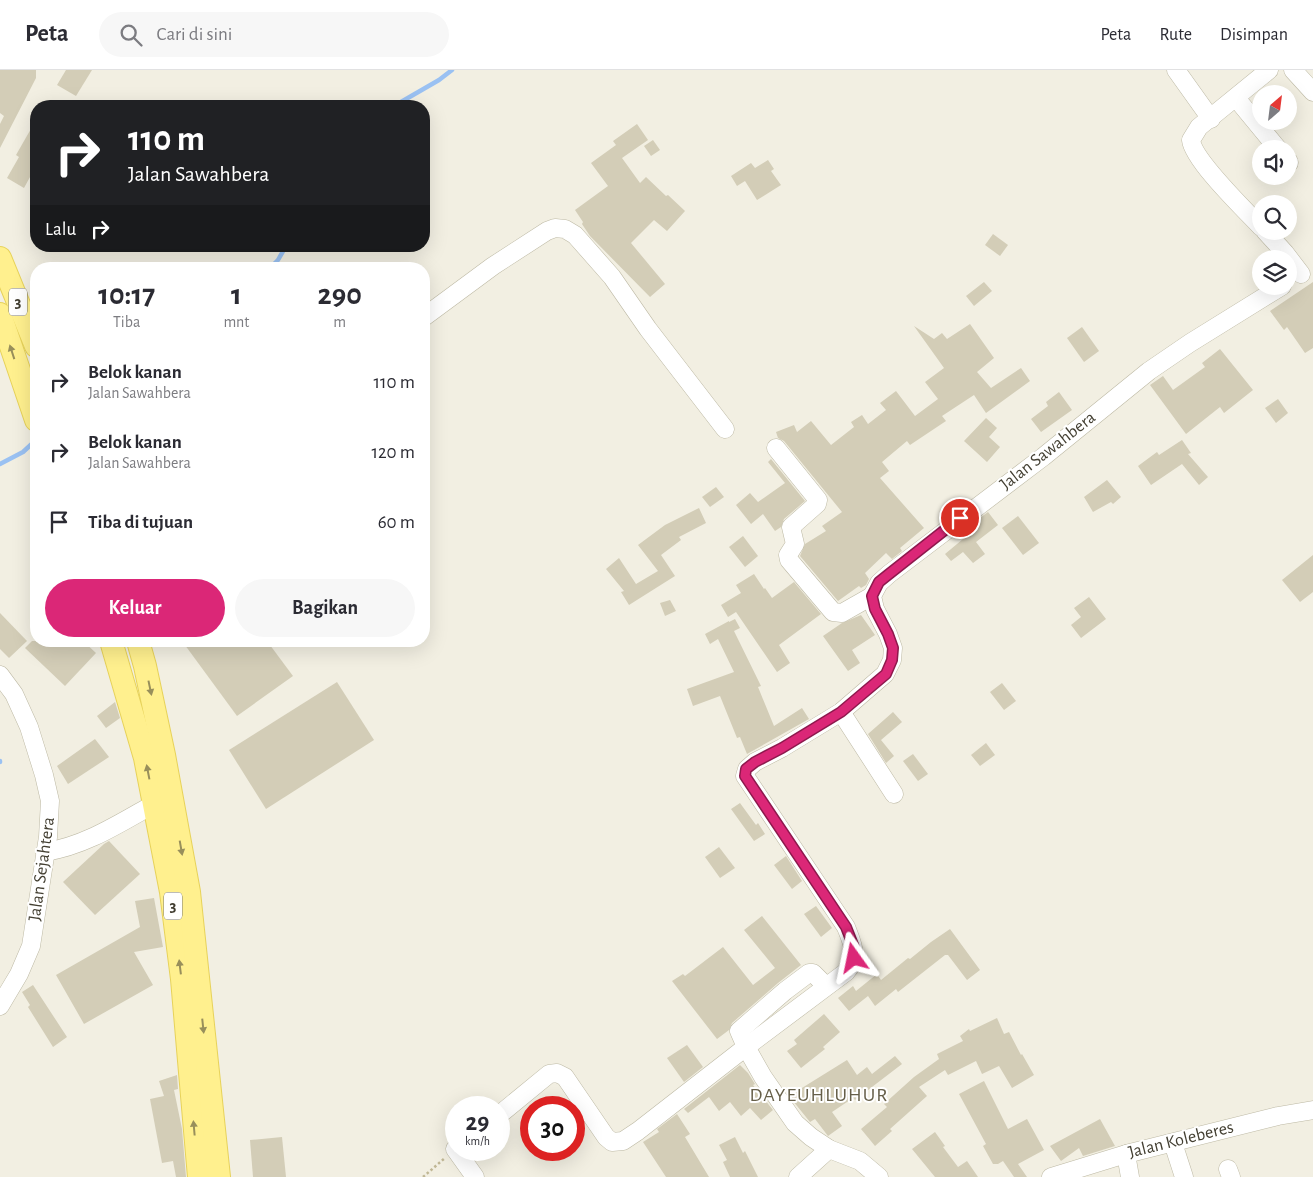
<!DOCTYPE html>
<html lang="id">
<head>
<meta charset="utf-8">
<style>
  body { margin:0; font-family:"Alegreya Sans",sans-serif; background:#f7f7f7; color:#2b2b33; height:100vh; display:flex; flex-direction:column; font-size:19px; white-space:nowrap }
  * { box-sizing:border-box; margin:0 }
  p { font-size:16px; color:#7c7c81 }
  .icon { flex:none; width:28px; height:28px; fill:none; stroke:currentColor; stroke-width:2; stroke-linecap:round; stroke-linejoin:round }
  .map { position:relative; flex:1; overflow:hidden }
  .drawer { position:absolute; left:30px; top:192px; width:400px; height:385px; display:flex; flex-direction:column; background:#fff; border-radius:20px; box-shadow:0 5px 20px #0002 }
  .drawer>* { flex:none }
  .guide { position:absolute; left:30px; top:30px; width:400px; height:152px; border-radius:20px; box-shadow:0 5px 20px #0002; background:#202124; color:#fff; overflow:hidden }
  .needle { width:32px; rotate:28deg }
  .controls { position:absolute; left:1252px; top:15px; display:grid; gap:10px }
  .controls a { display:grid; place-items:center; width:45px; height:45px; border-radius:50%; background:#fff; box-shadow:0 5px 20px #0002; font-size:25px }
  .speed { position:absolute; left:445px; top:1026px; display:flex; gap:10px; font-size:25px; font-weight:700; text-align:center }
  .speed>* { display:grid; place-content:center; width:65px; height:65px; border-radius:50%; background:#fff; box-shadow:0 5px 20px #0002; line-height:1 }
  .speed small { font-size:12px; font-weight:400 }
  .speed .limit { border:8px solid #d22; background:#fff; color:#111 }
  .pin { position:absolute; display:grid; place-items:center; width:42px; height:42px; color:#fff; margin:-21px; border:2px solid #fff; border-radius:50%; box-shadow:0 1px 5px #0007 }
  .me { position:absolute; width:55px; margin:-28px; rotate:348deg; stroke-linejoin:round; filter:drop-shadow(0 0 4px #0008) }
  .turn { display:flex; align-items:center; gap:18px; height:105px; padding:0 15px; font-size:22px }
  .turn .icon { width:65px; height:65px; stroke-width:2.5 }
  .turn b { display:block; font-size:35px; line-height:42px }
  .then { display:flex; align-items:center; height:48px; padding:0 15px; background:#0003; gap:10px; font-size:19px }
  .eta { display:flex; justify-content:space-evenly; align-items:center; height:85px; text-align:center }
  .eta b { font-size:30px; font-weight:700; line-height:35px }
  .cta { display:flex; gap:10px; margin-top:auto; padding:10px 15px }
  .cta a { flex:1; height:58px; border-radius:30px; background:#db2777; color:#fff; font-size:20px; font-weight:700; line-height:58px; text-align:center }
  .cta a+a { background:#f7f7f7; color:#2b2b33 }
  ul { padding:0; list-style:none }
  li { display:flex; align-items:center; gap:15px; height:70px; padding:0 15px }
  li div { flex:1 }
  li b { display:block; font-size:19px }
  li em { font-style:normal }
  header { display:flex; align-items:center; gap:30px; box-sizing:border-box; height:70px; padding:0 25px; background:#fff; border-bottom:1px solid #e1e1e2 }
  header strong { font-size:24px }
  nav { display:flex; gap:28px; margin-inline-start:auto; font-size:18px }
  .search { width:350px; height:45px; background:#f7f7f7; display:flex; align-items:center; gap:12px; box-sizing:border-box; padding:0 18px; border-radius:28px; color:#7c7c81; font-size:19px }
  .map>svg:first-child { display:block }
  .lines { fill:none; stroke-linecap:round; stroke-linejoin:round }
  .stream { stroke:#9ac1f2; stroke-width:4.5 }
  .building { fill:#d3cdb7 }
  .minor-casing { stroke:#bdb9a4; stroke-width:19 }
  .major-casing { stroke:#e7d25a; stroke-width:24 }
  .path { stroke:#c0b795; stroke-width:2.5; stroke-dasharray:2.5 2.5; stroke-linecap:butt }
  .minor { stroke:#fff; stroke-width:18 }
  .major { stroke:#fff08e; stroke-width:22 }
  .oneway { fill:#988f5b }
  .route-casing { stroke:#8e194d; stroke-width:12 }
  .route { stroke:#db2777; stroke-width:9 }
  .labels { text-anchor:middle; dominant-baseline:central; stroke-width:4; stroke-linejoin:round; paint-order:stroke }
  .shield { fill:#fff; stroke:#7b7970; stroke-width:1 }
  .shield-label { font-size:16px; font-weight:bold; fill:#433f32 }
  .street-label { font-size:18px; fill:#433f32; stroke:#fff }
  .quarter-label { font-size:20px; letter-spacing:1px; fill:#665f49; stroke:#fff }
</style>
</head>
<body>
<header>
<strong>Peta</strong>
<div class="search"><svg class="icon" aria-label="search" viewBox="0 0 24 24"><circle cx="10" cy="10" r="6"/><path d="M15 15l6 6"/></svg>Cari di sini</div>
<nav><a>Peta</a><a>Rute</a><a>Disimpan</a></nav>
</header>
<div class="map">
<svg width="1313" height="1107" viewBox="0 0 1313 1107">
  <rect width="100%" height="100%" fill="#f2efe2"/>
  <g class="lines">
    <g class="stream">
      <polyline points="394,36 439,10 452,0"/>
      <polyline points="269,199 278,190 286,176"/>
      <polyline points="0,394 23,382 36,370"/>
      <polyline points="0,691 0,692"/>
    </g>
  </g>
  <g class="building">
    <polygon points="0,0 36,0 36,8 0,78 0,54 4,46 0,43"/>
    <polygon points="66,0 92,0 76,26 57,15"/>
    <polygon points="36,50 36,96 24,118 7,108 19,87 16,85"/>
    <polygon points="637,54 648,70 622,88 640,113 646,107 666,126 668,125 685,141 667,161 654,150 631,173 665,214 650,227 590,166 582,154 583,152 575,140 608,116 591,93 616,75 613,71"/>
    <polygon points="653,70 660,80 651,86 644,76"/>
    <polygon points="768,90 774,99 771,101 781,115 757,130 745,111 737,116 731,106 751,93 755,98"/>
    <polygon points="993,164 1008,175 1000,186 985,175"/>
    <polygon points="984,212 992,221 974,236 966,226"/>
    <polygon points="1313,212 1313,278 1305,283 1287,257 1284,260 1270,241"/>
    <polygon points="970,254 994,288 977,302 991,318 1021,298 1030,311 986,343 974,325 942,346 946,351 910,375 907,371 882,392 889,401 880,408 924,458 900,478 902,481 892,489 886,483 865,503 869,509 866,515 861,518 859,516 838,531 800,486 805,474 826,461 822,456 842,442 784,371 778,368 776,362 794,355 797,362 811,351 831,375 854,357 851,352 862,345 868,354 886,340 880,333 896,321 915,346 938,329 925,312 944,298 914,256 934,269 942,263 947,269"/>
    <polygon points="1082,257 1099,281 1084,292 1067,268"/>
    <polygon points="1220,279 1253,320 1224,343 1220,337 1186,364 1150,315 1163,306 1173,320 1205,297 1202,293"/>
    <polygon points="1059,322 1072,340 1041,362 1031,349 1048,336 1046,332"/>
    <polygon points="1278,329 1288,343 1276,353 1265,338"/>
    <polygon points="986,348 997,358 989,367 1000,377 987,392 964,371"/>
    <polygon points="1182,370 1191,383 1188,384 1208,407 1199,415 1182,394 1151,415 1138,396 1157,382 1159,385"/>
    <polygon points="771,389 805,431 784,449 781,457 775,461 763,444 751,454 736,435 750,423 758,432 785,413 768,392"/>
    <polygon points="1107,410 1121,427 1113,434 1111,432 1093,442 1084,427"/>
    <polygon points="716,417 724,427 710,437 702,427"/>
    <polygon points="699,438 706,453 679,467 681,470 661,485 675,506 629,535 621,522 624,521 606,499 619,488 636,514 658,501 638,475 665,455"/>
    <polygon points="988,442 998,455 976,472 985,484 973,493 963,482 951,491 945,484 975,459 976,457 973,453"/>
    <polygon points="1018,446 1039,473 1023,485 1002,458"/>
    <polygon points="743,466 758,486 745,497 729,477"/>
    <polygon points="1313,485 1313,522 1300,532 1282,510"/>
    <polygon points="754,504 764,519 765,518 772,528 794,512 821,544 779,575 790,593 777,602 736,542 728,547 721,535 741,523 736,515"/>
    <polygon points="1089,527 1106,549 1081,568 1071,555 1081,547 1074,538"/>
    <polygon points="670,530 676,541 665,546 660,533"/>
    <polygon points="0,543 27,571 9,588 0,579"/>
    <polygon points="861,545 875,565 852,580 860,593 848,601 823,566 842,553"/>
    <polygon points="735,549 740,558 734,561 761,616 758,617 774,656 802,638 809,649 747,684 740,667 737,668 720,626 693,636 687,619 734,602 718,569 710,574 705,564 729,551 729,552"/>
    <polygon points="32,571 83,571 96,583 65,616 25,578"/>
    <polygon points="182,571 267,571 293,606 237,646"/>
    <polygon points="337,612 374,670 266,739 229,680"/>
    <polygon points="1002,613 1016,631 1004,640 990,622"/>
    <polygon points="115,632 120,648 106,658 97,646"/>
    <polygon points="893,642 902,652 881,670 894,686 886,693 868,664"/>
    <polygon points="95,669 109,687 68,714 57,696"/>
    <polygon points="986,673 995,685 980,696 971,685"/>
    <polygon points="913,684 928,704 918,711 903,691"/>
    <polygon points="740,733 756,755 758,753 765,764 754,771 731,739"/>
    <polygon points="109,771 140,804 95,845 63,812 104,774"/>
    <polygon points="719,777 735,798 720,808 705,787"/>
    <polygon points="786,786 802,811 792,819 774,795"/>
    <polygon points="154,828 163,877 134,882 153,915 84,954 56,905 140,857 135,831"/>
    <polygon points="816,836 832,858 821,867 804,844"/>
    <polygon points="762,846 801,895 778,913 732,953 729,960 717,969 672,911 683,904 685,906 723,877 753,915 775,898 744,860"/>
    <polygon points="950,859 980,900 967,910 948,885 945,885 898,922 896,919 875,936 868,926 849,941 838,928 853,916 856,921 877,904 881,910 908,888 910,889 931,872"/>
    <polygon points="33,915 67,967 53,977 28,937 30,935 22,922"/>
    <polygon points="824,944 840,962 823,977 825,979 801,998 787,981 797,974 794,970"/>
    <polygon points="997,948 1004,964 1009,962 1021,985 1022,984 1034,1005 1012,1018 999,996 982,1004 976,991 948,1005 945,1000 919,1017 927,1026 890,1059 892,1061 875,1076 861,1059 887,1037 884,1034 914,1007 939,989 937,984 963,971 960,966 969,959 970,961"/>
    <polygon points="687,975 703,997 684,1012 667,988"/>
    <polygon points="895,986 902,994 855,1030 853,1028 832,1042 842,1056 828,1066 815,1049 810,1052 789,1026 847,990 857,1005 867,997 872,1004"/>
    <polygon points="740,995 748,1003 755,1014 753,1015 773,1040 761,1050 750,1038 741,1046 730,1032 719,1041 709,1027 688,1043 684,1039"/>
    <polygon points="177,1005 178,1019 174,1020 182,1059 186,1107 176,1107 173,1091 162,1093 150,1029 164,1026 159,1011"/>
    <polygon points="984,1011 1008,1059 1027,1049 1044,1080 1018,1094 1027,1107 1014,1107 1003,1091 998,1094 993,1094 983,1076 986,1074 959,1024"/>
    <polygon points="677,1044 690,1064 685,1067 709,1107 666,1107 643,1072 659,1062 657,1059"/>
    <polygon points="1100,1049 1115,1076 1083,1086 1079,1078 1061,1091 1050,1076"/>
    <polygon points="935,1062 945,1076 943,1077 958,1097 967,1091 978,1107 935,1107 912,1079"/>
    <polygon points="282,1067 286,1107 253,1107 250,1070"/>
    <polygon points="735,1067 743,1083 745,1081 758,1107 730,1107 723,1092 727,1090 719,1075"/>
  </g>
  <g class="lines">
    <defs>
      <g id="minor">
        <polyline points="1176,0 1211,49"/>
        <polyline points="1293,0 1313,22"/>
        <polyline points="1236,28 1278,79"/>
        <polyline points="1289,92 1289,93"/>
        <path d="M1261,157C1245,140 1193,90 1191,70L1199,57L1269,0"/>
        <polyline points="1265,161 1285,183 1301,204"/>
        <polyline points="424,247 493,196 547,161 555,158 565,159 575,165 612,207 648,259 725,359"/>
        <polyline points="776,378 818,430 817,434 791,457 795,474 788,485 789,490 833,542 842,543 872,526"/>
        <polyline points="0,605 14,624 29,657 44,705 50,731 48,767 31,876 19,904 0,936"/>
        <polyline points="841,642 894,724"/>
        <path d="M45,782C85,776 120,753 154,734"/>
        <polyline points="499,1045 549,1004 557,1003 565,1007 606,1067 612,1072 623,1071 638,1061 746,977 739,961 785,921 809,903 813,903 826,916"/>
        <polyline points="1173,1073 1184,1107"/>
        <polyline points="456,1078 455,1079 475,1107"/>
        <polyline points="1126,1084 1130,1107"/>
        <polyline points="1228,1099 1231,1107"/>
        <polyline points="798,1107 829,1079"/>
        <path d="M879,1107L860,1091L829,1079L811,1067L795,1053L763,1007L746,977L846,902C860,887 852,873 846,857L745,706L747,699L755,692L782,678L841,642L885,604L892,590L893,578L888,564L875,539L872,526L879,513L889,504L1043,387L1149,301L1190,273L1282,216"/>
        <polyline points="1051,1107 1126,1084 1278,1046 1313,1040"/>
      </g>
      <g id="major">
        <polyline points="0,188 36,276"/>
        <polyline points="0,244 36,350"/>
        <polyline points="111,571 145,688 171,822 182,909 199,1107"/>
        <polyline points="138,571 145,596 164,685 189,822 219,1107"/>
      </g>
    </defs>
    <use href="#minor" class="minor-casing"/>
    <use href="#major" class="major-casing"/>
    <polyline class="path" points="423,1107 445,1088"/>
    <use href="#minor" class="minor"/>
    <use href="#major" class="major"/>
  </g>
  <defs><path id="oneway-solid" d="M-6-.8H1V-3.2L6.5 0L1 3.2V.8H-6Z" transform="scale(1.25)"/></defs>
  <g class="oneway">
    <use href="#oneway-solid" transform="translate(12 282) rotate(-108)"/>
    <use href="#oneway-solid" transform="translate(150 618) rotate(78)"/>
    <use href="#oneway-solid" transform="translate(148 702) rotate(-101)"/>
    <use href="#oneway-solid" transform="translate(181 778) rotate(80)"/>
    <use href="#oneway-solid" transform="translate(180 897) rotate(-97)"/>
    <use href="#oneway-solid" transform="translate(203 956) rotate(84)"/>
    <use href="#oneway-solid" transform="translate(194 1058) rotate(-95)"/>
  </g>
  <g class="lines">
    <defs>
      <polyline id="route" points="854,888 855,880 846,857 745,706 746,699 755,692 782,678 841,642 886,604 892,590 893,578 888,564 875,539 872,526 879,512 889,504 960,448"/>
    </defs>
    <use href="#route" class="route-casing"/>
    <use href="#route" class="route"/>
  </g>
  <g class="labels">
    <g class="shield">
      <rect x="9" y="218.5" width="18" height="27" rx="4"/>
      <rect x="164" y="822.5" width="18" height="27" rx="4"/>
    </g>
    <g class="shield-label">
      <text x="18" y="232">3</text>
      <text x="173" y="836">3</text>
    </g>
    <g class="street-label">
      <text transform="translate(1048 381) rotate(-38)">Jalan Sawahbera</text>
      <text transform="translate(42 799) rotate(-82)">Jalan Sejahtera</text>
      <text transform="translate(1181 1070) rotate(-14)">Jalan Koleberes</text>
    </g>
    <g class="quarter-label">
      <text x="819" y="1025">DAYEUHLUHUR</text>
    </g>
  </g>
</svg>
<div class="controls">
<a><svg class="needle" viewBox="-14 -14 28 28"><path d="M0-13l5 13h-10z" fill="#e53935"/><path d="M0 13l5-13h-10z" fill="#7c7c81"/></svg></a>
<a><svg class="icon" aria-label="sound" viewBox="0 0 24 24"><path d="M4 9h4l5-4v14l-5-4H4zM17 9q2 3 0 6"/></svg></a>
<a><svg class="icon" aria-label="search" viewBox="0 0 24 24"><circle cx="10" cy="10" r="6"/><path d="M15 15l6 6"/></svg></a>
<a><svg class="icon" aria-label="layers" viewBox="0 0 24 24"><path d="M12 4l9 5-9 5-9-5zM3 14l9 5 9-5"/></svg></a>
</div>
<div class="speed"><div>29<small>km/h</small></div><div class="limit">30</div></div>
<div class="pin" style="left:960px;top:448px;background:#d93025"><svg class="icon" aria-label="arrive" viewBox="0 0 24 24"><path d="M6 21V4h12l-3 4 3 4H6"/></svg></div>
<svg class="me" style="left:854px;top:888px" viewBox="-20 -20 40 40"><path d="M0-17L14 15 0 8-14 15z" fill="#db2777" stroke="#fff" stroke-width="4"/></svg>
<div class="guide">
<div class="turn"><svg class="icon" aria-label="right" viewBox="0 0 24 24"><path d="M7 20v-9h11M14 6l5 5-5 5"/></svg><div><b>110 m</b>Jalan Sawahbera</div></div>
<div class="then">Lalu<svg class="icon" aria-label="right" viewBox="0 0 24 24"><path d="M7 20v-9h11M14 6l5 5-5 5"/></svg></div>
</div>
<section class="drawer">
<div class="eta">
<div><b>10:17</b><p>Tiba</p></div>
<div><b>1</b><p>mnt</p></div>
<div><b>290</b><p>m</p></div>
</div>
<ul>
<li><svg class="icon" aria-label="right" viewBox="0 0 24 24"><path d="M7 20v-9h11M14 6l5 5-5 5"/></svg><div><b>Belok kanan</b><p>Jalan Sawahbera</p></div><em>110 m</em></li>
<li><svg class="icon" aria-label="right" viewBox="0 0 24 24"><path d="M7 20v-9h11M14 6l5 5-5 5"/></svg><div><b>Belok kanan</b><p>Jalan Sawahbera</p></div><em>120 m</em></li>
<li><svg class="icon" aria-label="arrive" viewBox="0 0 24 24"><path d="M6 21V4h12l-3 4 3 4H6"/></svg><div><b>Tiba di tujuan</b></div><em>60 m</em></li>
</ul>
<div class="cta"><a>Keluar</a><a>Bagikan</a></div>
</section>
</div>
</body>
</html>
